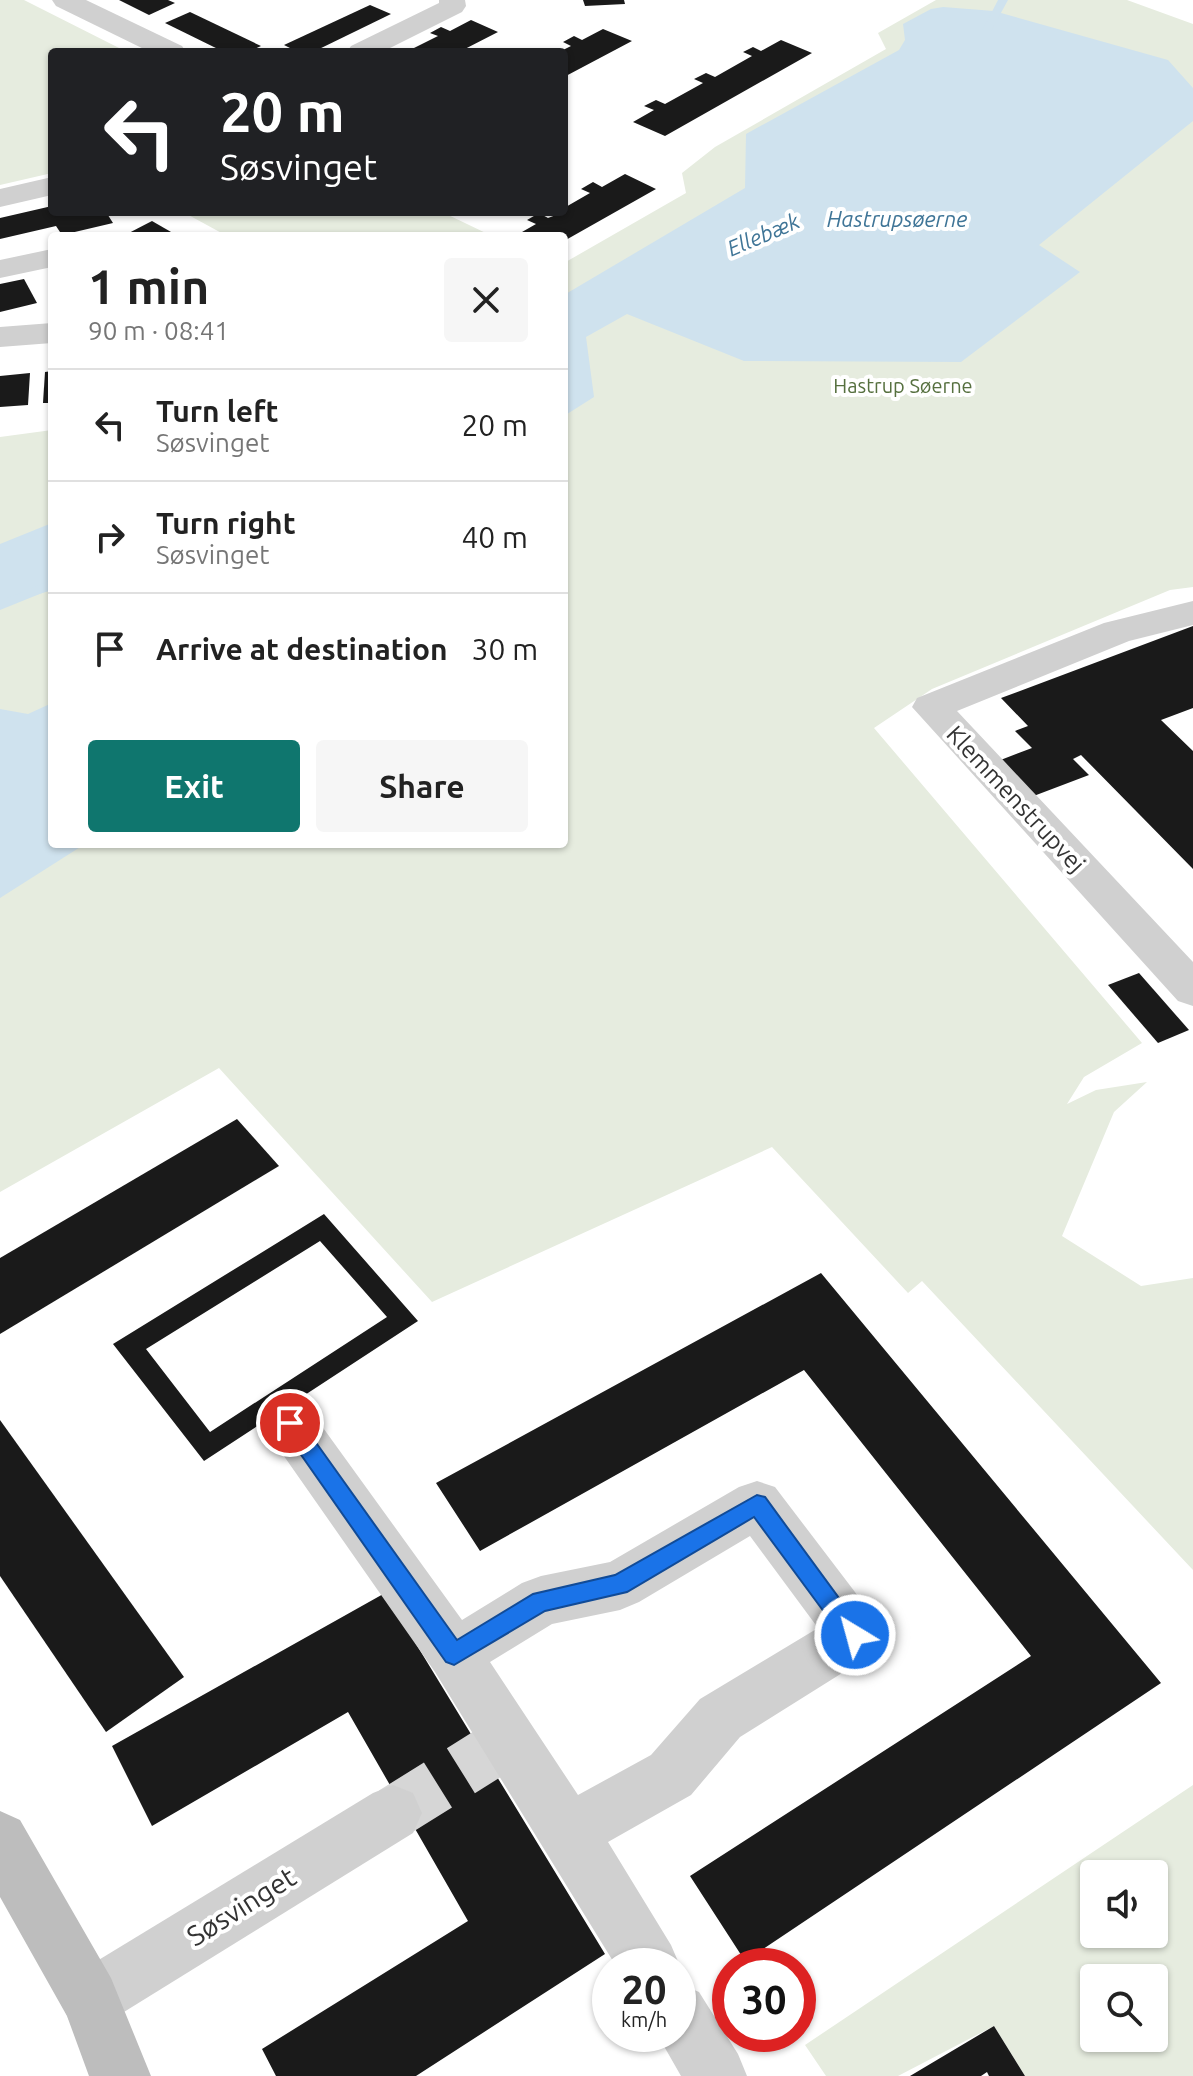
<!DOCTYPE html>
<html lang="en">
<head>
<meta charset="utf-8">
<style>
  body { margin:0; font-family:Ubuntu,sans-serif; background:#f6f6f6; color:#222; height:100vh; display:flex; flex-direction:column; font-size:30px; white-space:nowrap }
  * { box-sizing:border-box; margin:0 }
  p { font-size:26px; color:#767676 }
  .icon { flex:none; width:44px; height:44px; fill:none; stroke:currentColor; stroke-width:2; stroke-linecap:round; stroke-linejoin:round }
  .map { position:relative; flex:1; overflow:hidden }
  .drawer { position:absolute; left:48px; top:232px; width:520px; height:616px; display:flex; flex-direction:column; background:#fff; border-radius:8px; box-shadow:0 2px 6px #0004 }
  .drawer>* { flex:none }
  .hud { position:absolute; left:48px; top:48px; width:520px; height:168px; border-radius:8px; box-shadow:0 2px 6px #0004; background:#202124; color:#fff; overflow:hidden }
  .fabs { position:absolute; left:1080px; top:1860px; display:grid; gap:16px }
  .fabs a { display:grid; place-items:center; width:88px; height:88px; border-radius:8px; background:#fff; box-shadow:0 2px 6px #0004; font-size:40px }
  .speed { position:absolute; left:592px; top:1948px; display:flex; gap:16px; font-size:40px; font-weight:700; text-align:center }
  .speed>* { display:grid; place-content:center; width:104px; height:104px; border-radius:50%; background:#fff; box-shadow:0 2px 6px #0004; line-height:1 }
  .speed small { font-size:20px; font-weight:400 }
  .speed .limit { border:12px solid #d22; background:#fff; color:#111 }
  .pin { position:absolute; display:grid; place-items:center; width:68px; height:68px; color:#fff; margin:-34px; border:4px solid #fff; border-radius:50%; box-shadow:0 2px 8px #0007 }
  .me { position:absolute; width:88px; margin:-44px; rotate:323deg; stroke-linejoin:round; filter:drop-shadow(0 0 6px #0008) }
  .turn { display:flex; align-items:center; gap:28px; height:168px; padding:0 40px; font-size:36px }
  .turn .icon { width:104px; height:104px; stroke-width:2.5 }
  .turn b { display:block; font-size:56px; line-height:68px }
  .round { display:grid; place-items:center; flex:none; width:84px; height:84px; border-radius:8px; background:#f6f6f6 }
  .head { display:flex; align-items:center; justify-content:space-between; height:136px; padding:0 40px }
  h1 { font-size:48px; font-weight:700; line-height:60px }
  .button { display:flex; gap:16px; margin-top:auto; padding:16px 40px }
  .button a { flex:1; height:92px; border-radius:8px; background:#0f766e; color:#fff; font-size:32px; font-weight:700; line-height:92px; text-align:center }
  .button a+a { background:#f6f6f6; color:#222 }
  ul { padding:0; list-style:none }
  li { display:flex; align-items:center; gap:24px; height:112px; padding:0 40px; border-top:2px solid #e0e0e0 }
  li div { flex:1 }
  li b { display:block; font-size:30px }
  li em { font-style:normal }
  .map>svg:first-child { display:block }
  .green { fill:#e6ecdf; fill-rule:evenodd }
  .water { fill:#cfe2ee }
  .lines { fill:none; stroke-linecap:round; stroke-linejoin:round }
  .stream { fill:#cfe2ee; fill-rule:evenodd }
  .building { fill:#1a1a1a; fill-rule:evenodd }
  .street-tunnel { stroke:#d6d6d6; stroke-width:53; stroke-dasharray:53 27; stroke-linecap:butt }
  .street { fill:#d0d0d0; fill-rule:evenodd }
  .secondary { fill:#bdbdbd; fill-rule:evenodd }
  .route { fill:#1a73e8; stroke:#114b97; stroke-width:2 }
  .labels { text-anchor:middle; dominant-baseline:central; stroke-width:8; stroke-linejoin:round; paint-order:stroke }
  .far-park-label { font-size:20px; fill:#56703f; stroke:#fff }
  .far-water-label { font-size:22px; font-style:italic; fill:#3f7597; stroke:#fff }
  .street-label { font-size:24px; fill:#333; stroke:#fff }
  .near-street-label { font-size:28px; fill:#333; stroke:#fff }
</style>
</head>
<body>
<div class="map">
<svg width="1193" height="2076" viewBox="0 0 1193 2076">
  <rect width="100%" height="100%" fill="#fff"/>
  <g class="green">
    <polygon points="0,0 24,0 127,52 52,52 52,173 0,185"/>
    <polygon points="936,0 1127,0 1193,24 1193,587 1170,590 932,689 874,728 1142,1043 1084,1077 1067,1104 1096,1090 1147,1082 1114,1112 1062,1236 1141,1286 1193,1278 1193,1570 922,1281 908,1293 772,1147 432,1302 219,1068 0,1192 0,437 52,430 52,844 564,844 564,263 686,193 682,173 715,147 886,49 878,33"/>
    <polygon points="183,212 442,212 492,236 227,236"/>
    <path d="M1193,1785V2076H1025L994,2026L898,2076H826L805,2045ZM1094,1874H1154V1934H1094ZM1094,1978H1154V2038H1094Z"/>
  </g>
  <g class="water">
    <polygon points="943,7 994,11 1168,60 1193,88 1193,121 1039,245 1080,272 961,362 744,361 627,314 586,337 594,397 564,416 564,295 745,188 746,134 899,50 905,40 903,24 931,9"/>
    <polygon points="52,523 52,590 0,606 0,544"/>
    <polygon points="52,703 52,844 85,844 0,898 0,709 28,714"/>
  </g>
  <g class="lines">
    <g class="stream">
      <polygon points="998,0 1008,0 990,33 984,33 982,31"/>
      <polygon points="52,580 52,589 0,610 0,601"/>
    </g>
  </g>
  <g class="building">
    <polygon points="119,0 168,0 175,3 149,15"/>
    <polygon points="583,0 624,0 625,4 585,6"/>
    <polygon points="370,5 391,14 313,52 298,52 284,45"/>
    <polygon points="190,12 261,46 248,52 224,52 165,23"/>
    <polygon points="471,20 498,32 459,52 406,52 438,36 430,33 441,27 450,31"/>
    <polygon points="603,29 632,41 564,77 564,52 559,52 571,46 563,42 574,36 582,40"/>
    <polygon points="781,40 812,53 665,136 633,122 654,110 644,106 656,100 665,104 703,83 694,79 706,73 715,77 752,56 743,52 753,47 761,51"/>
    <polygon points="625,174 656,189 564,241 564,236 515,236 536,224 527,220 539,213 548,218 564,212 564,208 590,193 581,189 593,182 602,187"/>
    <polygon points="52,206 52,212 106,212 113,223 62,235 56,226 0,239 0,218"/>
    <polygon points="152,221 178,236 123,236"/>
    <polygon points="24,279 37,303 0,312 0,284"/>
    <polygon points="52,371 52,403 43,403 45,372"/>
    <polygon points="30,373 28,405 0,407 0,376"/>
    <polygon points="1193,626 1193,708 1161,720 1193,751 1193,869 1081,755 1073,759 1089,775 1031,797 998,761 1032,748 1015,731 1028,726 1001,698"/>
    <polygon points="1139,973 1189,1030 1158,1043 1108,985"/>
    <polygon points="237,1119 279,1166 0,1334 0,1258"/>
    <path d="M324,1214L418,1321L204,1461L113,1344ZM320,1241L387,1317L210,1432L146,1349Z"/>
    <polygon points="821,1273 1161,1683 745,1961 690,1876 1031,1656 804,1370 480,1551 436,1483"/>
    <polygon points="0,1420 184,1677 106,1732 0,1576"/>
    <polygon points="385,1593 605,1954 416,2076 276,2076 262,2049 468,1921 348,1712 152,1826 112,1746"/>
    <polygon points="994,2026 1025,2076 989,2076 987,2072 981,2076 910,2076"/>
  </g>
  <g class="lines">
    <polyline class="street-tunnel" points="393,1813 510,1740"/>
    <g class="street">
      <polygon points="52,0 86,0 182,46 186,52 150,52 56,6"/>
      <polygon points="439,0 465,0 466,6 462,12 382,52 347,52 351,46 439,3"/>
      <polygon points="52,177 52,195 0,207 0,189"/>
      <polygon points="52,249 52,267 0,278 0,260"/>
      <polygon points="52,323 52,343 0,347 0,327"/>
      <polygon points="1193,601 1193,625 1129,641 957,711 1193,962 1193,1006 1178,1001 912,707 917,698 1104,623"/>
      <path d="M290,1401L308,1407L462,1620L522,1583L541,1576L610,1562L739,1487L757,1481L775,1487L874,1617L882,1635L874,1653L740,1737L691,1795L608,1842L671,1945L680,1966L678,1970V1966H616L435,1672L272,1439L265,1423L272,1407ZM750,1536L818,1628L700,1699L651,1755L578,1795L490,1662L552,1624L620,1610L639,1602Z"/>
      <polygon points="393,1785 413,1793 422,1813 413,1833 111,2020 90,2029 69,2020 60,1999 69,1978 373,1793"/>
      <polygon points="678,1983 699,1992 738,2054 747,2076 681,2076 657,2034 678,2034"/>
    </g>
    <polygon class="secondary" points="0,1811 20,1820 111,1978 151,2076 89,2076 67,2016 0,1897"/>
  </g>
  <polygon class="route" points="290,1414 297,1416 457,1640 533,1594 615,1575 757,1495 765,1497 866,1635 863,1643 855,1646 847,1643 754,1517 627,1592 545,1611 454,1665 446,1662 283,1429 280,1423 283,1416"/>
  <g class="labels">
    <g class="far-park-label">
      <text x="903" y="385">Hastrup Søerne</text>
    </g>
    <g class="far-water-label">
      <text x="897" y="218">Hastrupsøerne</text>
      <text transform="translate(763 234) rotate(-23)">Ellebæk</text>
    </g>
    <g class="street-label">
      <text transform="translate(1016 799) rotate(47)">Klemmenstrupvej</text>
    </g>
    <g class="near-street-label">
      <text transform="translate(241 1906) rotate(-32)">Søsvinget</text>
    </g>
  </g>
</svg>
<div class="fabs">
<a><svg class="icon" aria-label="sound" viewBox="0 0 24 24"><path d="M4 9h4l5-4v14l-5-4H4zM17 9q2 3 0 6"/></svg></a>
<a><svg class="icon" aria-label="search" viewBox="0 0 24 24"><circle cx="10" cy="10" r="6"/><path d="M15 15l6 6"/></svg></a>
</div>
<div class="speed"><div>20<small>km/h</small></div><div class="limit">30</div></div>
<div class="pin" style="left:290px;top:1423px;background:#d93025"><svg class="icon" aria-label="arrive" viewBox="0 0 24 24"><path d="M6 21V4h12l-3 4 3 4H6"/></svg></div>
<svg class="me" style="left:855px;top:1635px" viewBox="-20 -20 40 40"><circle r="17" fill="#1a73e8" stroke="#fff" stroke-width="3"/><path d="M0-11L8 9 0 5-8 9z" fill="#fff"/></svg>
<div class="hud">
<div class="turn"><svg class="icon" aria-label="left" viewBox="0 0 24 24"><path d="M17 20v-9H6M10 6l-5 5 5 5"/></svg><div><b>20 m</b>Søsvinget</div></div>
</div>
<section class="drawer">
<div class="head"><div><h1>1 min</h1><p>90 m · 08:41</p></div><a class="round"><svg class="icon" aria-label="close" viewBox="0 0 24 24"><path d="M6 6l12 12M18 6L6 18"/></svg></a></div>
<ul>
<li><svg class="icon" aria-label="left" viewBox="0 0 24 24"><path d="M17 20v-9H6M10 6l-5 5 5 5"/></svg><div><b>Turn left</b><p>Søsvinget</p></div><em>20 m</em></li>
<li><svg class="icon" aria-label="right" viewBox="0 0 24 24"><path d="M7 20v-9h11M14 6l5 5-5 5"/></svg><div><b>Turn right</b><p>Søsvinget</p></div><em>40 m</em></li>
<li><svg class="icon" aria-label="arrive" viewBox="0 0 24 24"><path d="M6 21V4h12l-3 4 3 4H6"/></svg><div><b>Arrive at destination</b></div><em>30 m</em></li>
</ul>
<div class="button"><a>Exit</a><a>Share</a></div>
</section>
</div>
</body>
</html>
